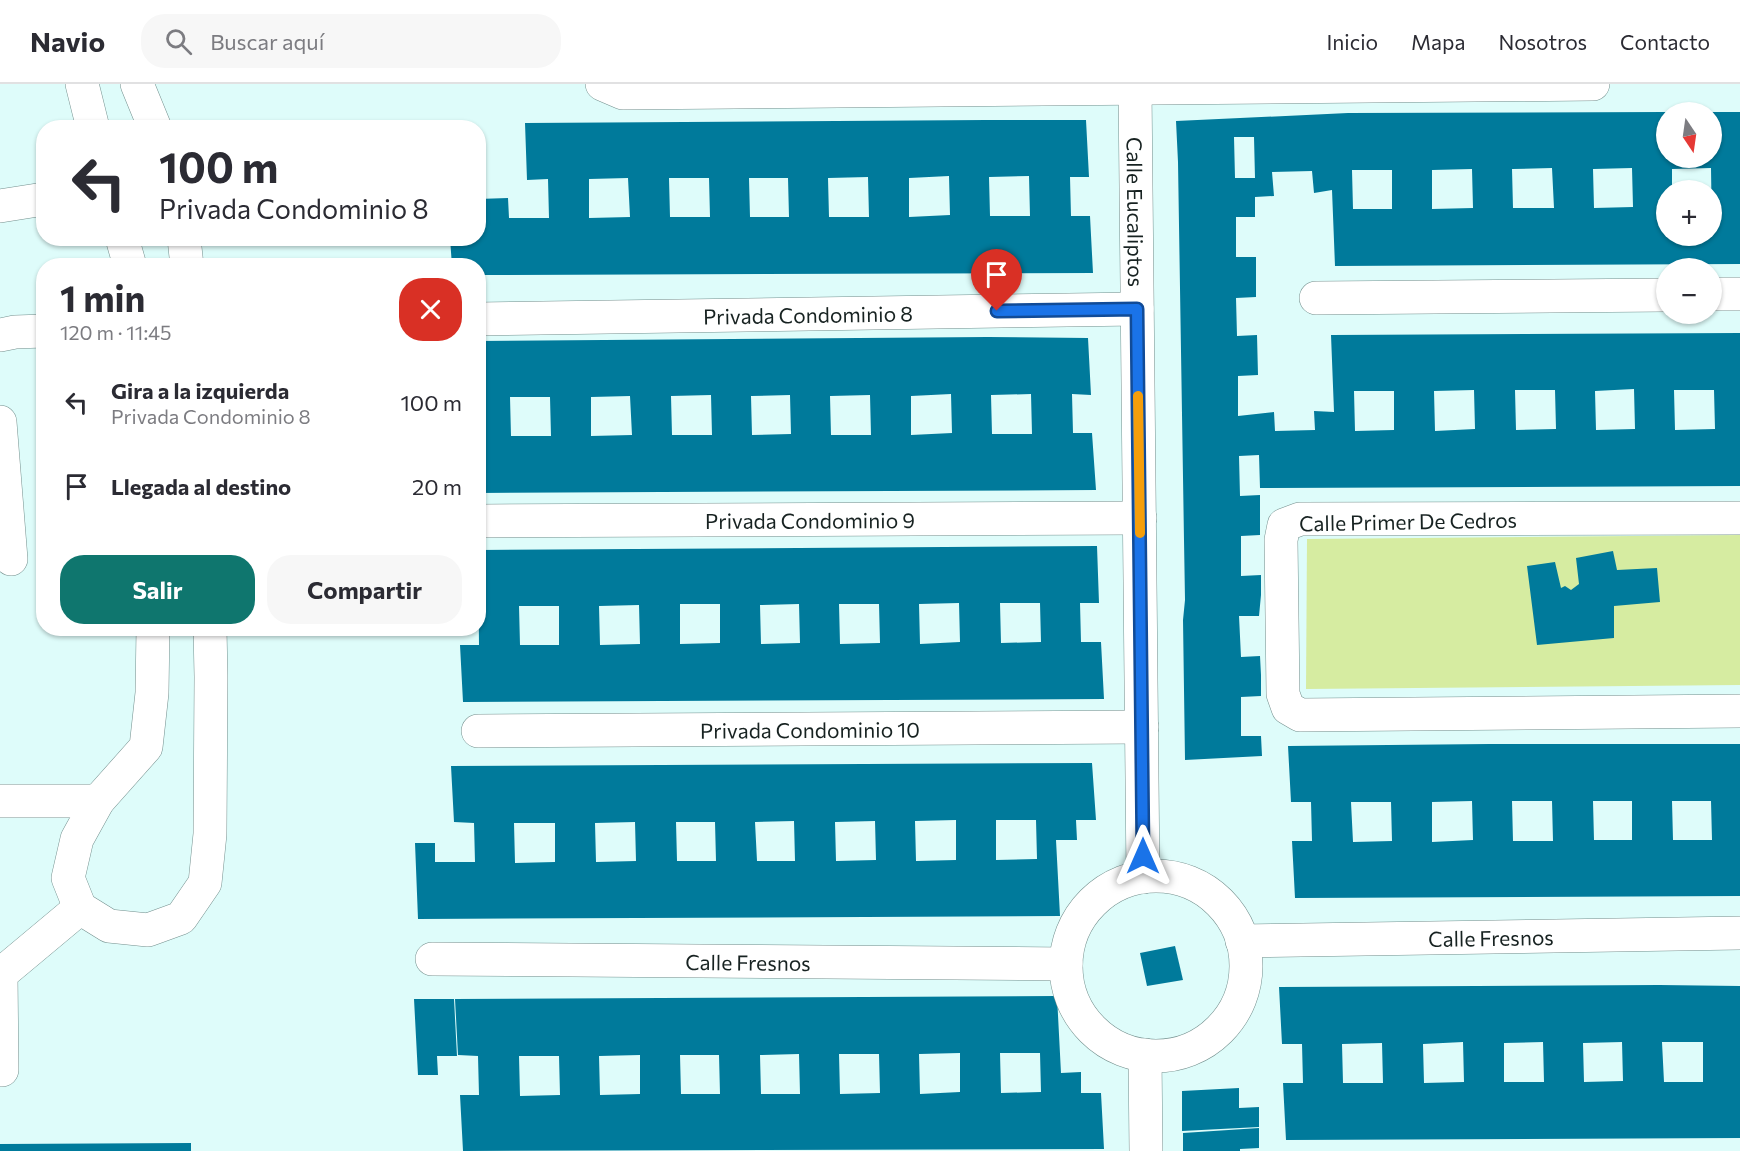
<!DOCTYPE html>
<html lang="es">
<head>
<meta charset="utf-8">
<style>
  body { margin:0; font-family:Commissioner,sans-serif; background:#f7f7f7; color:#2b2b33; height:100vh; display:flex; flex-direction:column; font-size:22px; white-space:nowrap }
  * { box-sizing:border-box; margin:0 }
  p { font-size:20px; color:#7c7c81 }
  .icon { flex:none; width:33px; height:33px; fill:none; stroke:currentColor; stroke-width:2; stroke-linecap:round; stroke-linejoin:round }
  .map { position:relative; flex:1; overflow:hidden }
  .panel { position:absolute; left:36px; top:174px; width:450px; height:378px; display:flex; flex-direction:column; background:#fff; border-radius:24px; box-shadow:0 2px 4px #0004 }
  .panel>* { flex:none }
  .guide { position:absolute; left:36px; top:36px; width:450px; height:126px; border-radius:24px; box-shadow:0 2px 4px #0004; background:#fff; color:#2b2b33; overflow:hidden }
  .needle { width:39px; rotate:167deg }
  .tools { position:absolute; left:1656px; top:18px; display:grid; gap:12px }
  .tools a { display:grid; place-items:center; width:66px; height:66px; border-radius:50%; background:#fff; box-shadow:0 2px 4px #0004; font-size:30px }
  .pin { position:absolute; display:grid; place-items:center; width:51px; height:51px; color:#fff; margin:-62px -26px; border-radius:50% 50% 50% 0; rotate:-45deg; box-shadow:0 0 6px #0007 }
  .pin .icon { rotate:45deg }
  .me { position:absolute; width:66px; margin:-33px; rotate:0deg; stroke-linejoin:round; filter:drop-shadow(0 0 4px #0008) }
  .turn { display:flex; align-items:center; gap:21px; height:126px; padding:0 24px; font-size:27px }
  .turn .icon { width:78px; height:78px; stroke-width:2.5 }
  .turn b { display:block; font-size:42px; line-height:51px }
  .round { display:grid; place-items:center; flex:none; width:63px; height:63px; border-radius:24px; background:#f7f7f7 }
  .overview { display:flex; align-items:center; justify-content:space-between; height:102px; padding:0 24px }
  h1 { font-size:36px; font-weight:700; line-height:45px }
  .cta { display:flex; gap:12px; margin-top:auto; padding:12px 24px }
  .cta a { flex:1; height:69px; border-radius:24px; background:#0f766e; color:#fff; font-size:24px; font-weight:700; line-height:69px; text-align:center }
  .cta a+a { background:#f7f7f7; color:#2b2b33 }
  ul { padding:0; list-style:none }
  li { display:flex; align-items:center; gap:18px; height:84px; padding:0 24px }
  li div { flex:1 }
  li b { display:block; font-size:22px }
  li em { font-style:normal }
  header { display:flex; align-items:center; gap:36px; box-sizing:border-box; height:84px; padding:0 30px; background:#fff; border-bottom:2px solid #e1e1e2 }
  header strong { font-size:28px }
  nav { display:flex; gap:33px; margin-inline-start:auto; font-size:21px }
  .search { width:420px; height:54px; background:#f7f7f7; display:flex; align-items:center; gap:15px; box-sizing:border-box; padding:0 21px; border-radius:24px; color:#7c7c81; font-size:22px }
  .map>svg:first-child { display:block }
  .green { fill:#d6eca1 }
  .building { fill:#007a9b; fill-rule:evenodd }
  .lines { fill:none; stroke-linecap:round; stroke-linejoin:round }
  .minor-casing { stroke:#74908e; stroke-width:34 }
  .minor { stroke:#fff; stroke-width:33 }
  .route-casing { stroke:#114b97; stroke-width:15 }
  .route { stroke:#1a73e8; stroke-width:10 }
  .slow { stroke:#f59e0b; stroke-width:10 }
  .labels { text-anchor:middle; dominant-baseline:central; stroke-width:4.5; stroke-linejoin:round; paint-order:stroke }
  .street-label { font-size:21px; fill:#172221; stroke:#fff }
</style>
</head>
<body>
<header>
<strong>Navio</strong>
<div class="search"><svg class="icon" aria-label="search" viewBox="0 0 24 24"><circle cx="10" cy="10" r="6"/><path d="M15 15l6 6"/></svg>Buscar aquí</div>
<nav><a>Inicio</a><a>Mapa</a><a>Nosotros</a><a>Contacto</a></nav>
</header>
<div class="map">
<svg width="1740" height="1067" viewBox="0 0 1740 1067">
  <rect width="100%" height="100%" fill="#defcfa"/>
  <polygon class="green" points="1740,451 1740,601 1306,605 1307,455"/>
  <g class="building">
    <path d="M1666,28V74H1712V28H1740V180L1335,182L1332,106L1314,109L1312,87L1272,88L1274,112L1255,113V133H1236V173H1256V213L1236,214L1237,252L1257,251L1258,291L1238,292V332L1274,328L1275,347L1315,346L1314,327L1334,328L1331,251L1740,249V402L1260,404L1259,371L1239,372L1240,412L1260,411V451L1241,452V492L1261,491V511L1259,532H1239L1241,573L1260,572L1261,591V612L1241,613V652H1261L1262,672L1185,676L1183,536L1185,516L1184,456L1178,78L1176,37L1348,29ZM1234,53H1254L1255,94H1235ZM1552,84L1554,124H1513L1512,85ZM1632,84L1633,123L1594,124L1593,85ZM1711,84L1712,152H1666V106H1672V85ZM1472,85L1473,124L1432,125V86ZM1352,86H1392V125H1353ZM1634,305L1635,345L1596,346L1595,307ZM1474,306L1475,345L1435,347L1434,307ZM1515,306H1555L1556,345L1516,346ZM1674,306H1714L1715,345L1675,346ZM1354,307H1394V346L1355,347Z"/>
    <path d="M986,36H1086L1089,93H1070L1071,132H1090L1093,189L478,191V182H452L450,154H478V115L508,114L509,134H549L548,95L527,96L525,39ZM949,92L950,131L909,133V94ZM1029,92L1030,132H990L989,93ZM868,93L869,133H829L828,94ZM628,94L630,133L589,134V95ZM669,94H709L710,133H670ZM749,94H788L789,133H750Z"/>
    <path d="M988,253L1088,254L1091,311L1072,310L1073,349H1092L1096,406L478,409V257ZM951,310L952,349L911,351V312ZM1031,310L1032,350H992L991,311ZM711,311L712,351H672L671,312ZM790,311L791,350L752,351L751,312ZM870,311L871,351H831L830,312ZM630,312L632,351L591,352V313ZM510,313H550L551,352H511Z"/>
    <path d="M1097,462L1099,519H1080L1081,558H1101L1104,615L463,618L460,561H479L478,466ZM959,519L960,558L920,560L919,520ZM1000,519H1040L1041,558L1001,559ZM680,520H720V559L680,560ZM799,520L800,559L761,560L760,521ZM839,520H879L880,559L840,560ZM639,521L640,560L600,561L599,522ZM519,522H559V561H520Z"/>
    <polygon points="1613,467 1617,486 1657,484 1660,518 1614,522 1614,554 1537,561 1527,482 1555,478 1561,504 1565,502 1571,506 1579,500 1576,474"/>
    <path d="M1489,660H1740V812L1295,814L1292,757H1312L1311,718H1291L1288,662ZM1472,717L1473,756L1432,758V718ZM1512,717H1552L1553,757H1513ZM1593,717H1632V756H1594ZM1672,717H1711L1712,756H1673ZM1351,718H1391L1392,757L1353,758Z"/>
    <path d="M1092,679L1096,736H1076L1077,756H1056L1060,832L418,835L415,759H435V778H475L474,739L454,738L451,682ZM956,736V776L916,777L915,737ZM996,736H1036L1037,775L996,776ZM794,737L795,777H757L755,738ZM875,737L876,776L836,777L835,738ZM635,738L636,777L596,778L595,739ZM676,738H715L716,777H677ZM514,739H555V778L515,779Z"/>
    <polygon points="1175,862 1183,896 1147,902 1140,869"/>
    <path d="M1659,901L1740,902V1054L1286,1056L1283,999H1303L1302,960H1282L1279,903ZM1463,958L1464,998L1424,999L1423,960ZM1543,958L1544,998H1504V959ZM1622,958L1623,997L1584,998L1583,959ZM1662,958H1703V998H1664ZM1382,959L1383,999H1343L1342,960Z"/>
    <path d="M1057,912L1061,989L1081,988V1009H1101L1104,1065L463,1067L460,1011H479L478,972L458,971L455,915ZM960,969V1008L920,1010L919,970ZM1000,969H1040L1041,1008L1001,1009ZM799,970L800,1010H761L760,971ZM839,970H879L880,1009L840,1010ZM640,971V1010L600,1011L599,972ZM680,971H719L720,1010H681ZM519,972H559L560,1011L520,1012Z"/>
    <polygon points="414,915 454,915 457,972 437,972 438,991 418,991"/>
    <polygon points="1239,1004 1239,1024 1259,1023 1259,1043 1182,1047 1182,1007"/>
    <polygon points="1259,1044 1259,1064 1240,1065 1240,1067 1183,1067 1183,1049"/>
    <polygon points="191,1059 191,1067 0,1067 0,1060"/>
  </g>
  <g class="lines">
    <defs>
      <g id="minor">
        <polyline points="82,0 93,44"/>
        <polyline points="137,0 155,44"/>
        <polyline points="602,0 623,9 1593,0"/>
        <path id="s1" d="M1135,4L1143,793"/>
        <polyline points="0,122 44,115"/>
        <polyline points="122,154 130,182"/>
        <polyline points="184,154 187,182"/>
        <polyline points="1712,210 1740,210"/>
        <polyline points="1316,214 1666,211"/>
        <path id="s2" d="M478,235L1137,225"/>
        <polyline points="0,251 15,248 44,247"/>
        <polyline points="0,338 11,475"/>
        <polyline points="1740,434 1300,435 1284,441 1281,456 1283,610 1288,624 1300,631 1740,627"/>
        <path id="s3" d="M478,437L1140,434"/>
        <polyline points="153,544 152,609 146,663 98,717 77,755 68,794 80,824 109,842 148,846 181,834 205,799 210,750 211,593 210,544"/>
        <path id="s4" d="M478,647L1142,643"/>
        <polyline points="0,717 98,717"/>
        <circle cx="1156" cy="882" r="90"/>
        <path id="s5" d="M1242,857L1740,849"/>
        <path id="s6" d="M432,875L1066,880"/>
        <polyline points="1145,971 1146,1067"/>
        <polyline points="0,986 2,986 1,890 80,824"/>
      </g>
    </defs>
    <use href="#minor" class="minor-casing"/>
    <use href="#minor" class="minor"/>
  </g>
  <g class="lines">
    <defs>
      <polyline id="route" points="997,227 1137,225 1143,772"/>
    </defs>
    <use href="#route" class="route-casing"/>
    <use href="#route" class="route"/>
    <polyline class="slow" points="1138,312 1140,449"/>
  </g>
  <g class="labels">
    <g class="street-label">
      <text stroke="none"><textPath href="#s1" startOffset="124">Calle Eucaliptos</textPath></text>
      <text stroke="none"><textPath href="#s2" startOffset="330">Privada Condominio 8</textPath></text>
      <text stroke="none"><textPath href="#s3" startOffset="332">Privada Condominio 9</textPath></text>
      <text transform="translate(1408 437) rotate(-1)">Calle Primer De Cedros</text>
      <text stroke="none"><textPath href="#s4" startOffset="332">Privada Condominio 10</textPath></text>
      <text stroke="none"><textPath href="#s5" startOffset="249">Calle Fresnos</textPath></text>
      <text stroke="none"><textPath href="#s6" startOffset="316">Calle Fresnos</textPath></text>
    </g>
  </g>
</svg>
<div class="tools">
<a><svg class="needle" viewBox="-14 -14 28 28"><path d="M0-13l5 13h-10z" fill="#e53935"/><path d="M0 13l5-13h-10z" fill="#7c7c81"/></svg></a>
<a>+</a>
<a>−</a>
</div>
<div class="pin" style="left:997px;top:227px;background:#d93025"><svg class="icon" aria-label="arrive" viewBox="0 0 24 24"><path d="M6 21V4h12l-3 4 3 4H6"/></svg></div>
<svg class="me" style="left:1143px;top:772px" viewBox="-20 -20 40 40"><path d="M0-17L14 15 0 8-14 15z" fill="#1a73e8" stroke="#fff" stroke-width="4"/></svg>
<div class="guide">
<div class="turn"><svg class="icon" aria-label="left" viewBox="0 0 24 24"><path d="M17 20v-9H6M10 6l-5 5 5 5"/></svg><div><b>100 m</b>Privada Condominio 8</div></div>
</div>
<section class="panel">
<div class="overview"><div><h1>1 min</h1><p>120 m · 11:45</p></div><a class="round" style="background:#d93025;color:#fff"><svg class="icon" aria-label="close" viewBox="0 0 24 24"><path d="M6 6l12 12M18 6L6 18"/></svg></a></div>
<ul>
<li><svg class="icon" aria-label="left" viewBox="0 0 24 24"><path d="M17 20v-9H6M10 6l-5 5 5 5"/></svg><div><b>Gira a la izquierda</b><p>Privada Condominio 8</p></div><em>100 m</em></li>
<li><svg class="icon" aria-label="arrive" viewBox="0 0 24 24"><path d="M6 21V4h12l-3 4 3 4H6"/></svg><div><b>Llegada al destino</b></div><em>20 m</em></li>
</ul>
<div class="cta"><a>Salir</a><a>Compartir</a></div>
</section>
</div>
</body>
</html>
